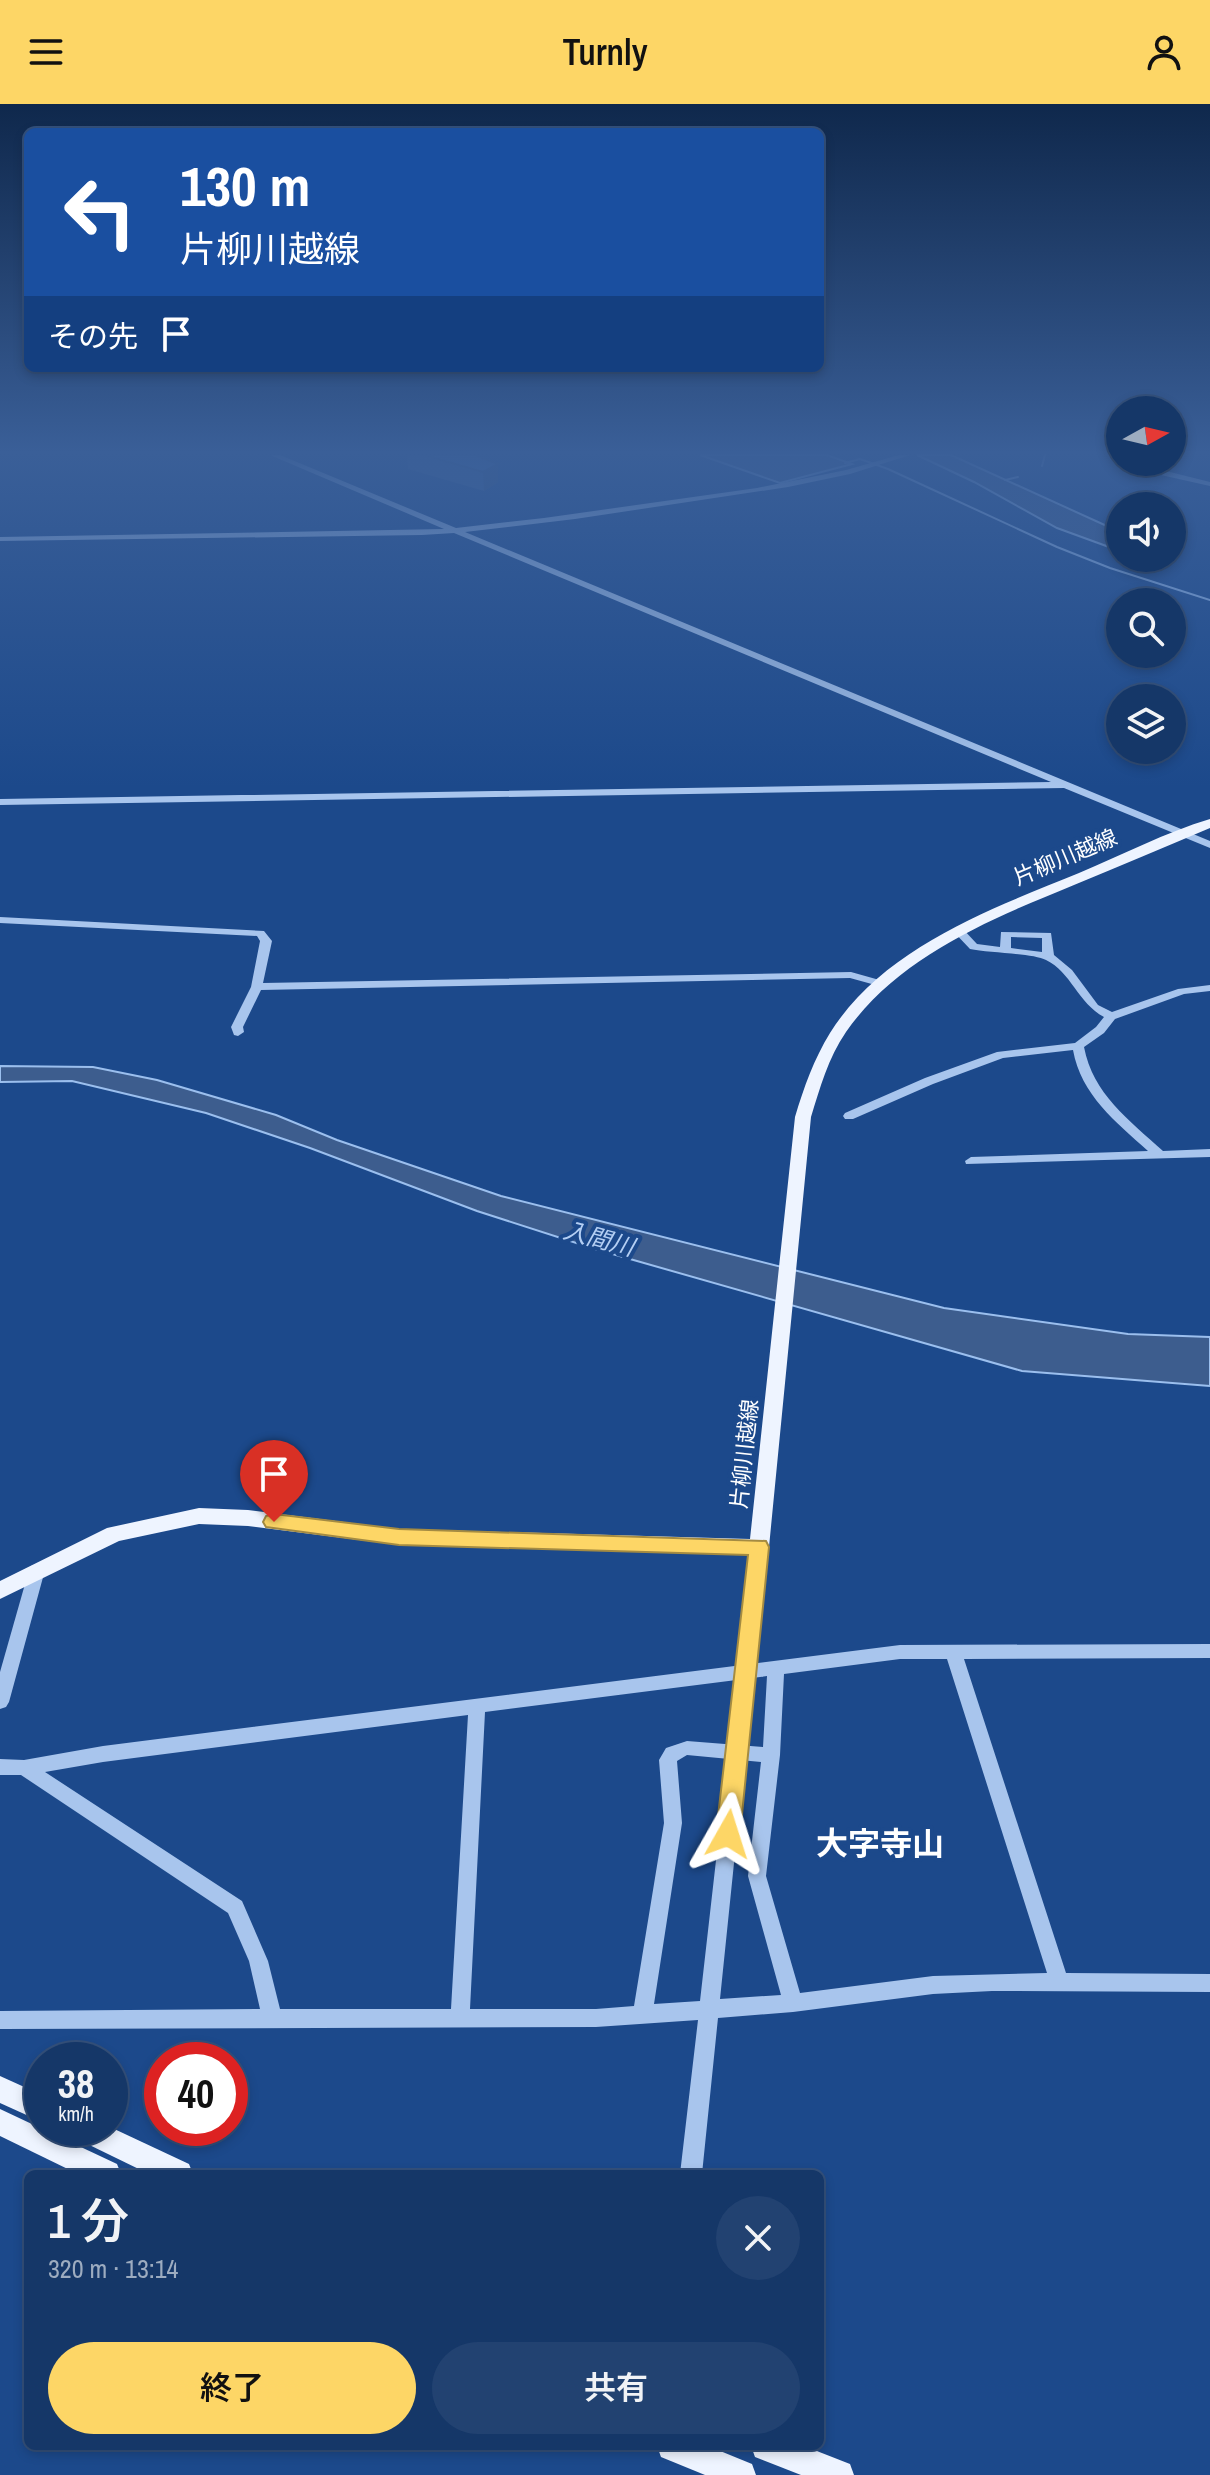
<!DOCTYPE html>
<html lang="ja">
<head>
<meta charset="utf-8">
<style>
  body { margin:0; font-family:"Archivo Narrow","Noto Sans JP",sans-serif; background:#224271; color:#f1f3f6; height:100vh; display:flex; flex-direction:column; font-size:30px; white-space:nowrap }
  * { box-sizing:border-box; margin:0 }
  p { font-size:26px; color:#9dacc0 }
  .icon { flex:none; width:44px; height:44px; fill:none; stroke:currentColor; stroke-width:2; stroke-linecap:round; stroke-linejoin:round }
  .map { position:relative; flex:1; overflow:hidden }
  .panel { position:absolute; left:24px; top:2066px; width:800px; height:280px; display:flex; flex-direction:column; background:#153768; border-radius:12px; box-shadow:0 4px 12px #0003,0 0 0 2px #34517c }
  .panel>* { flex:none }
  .guide { position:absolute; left:24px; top:24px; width:800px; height:244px; border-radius:12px; box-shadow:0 4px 12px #0003,0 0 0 2px #34517c; background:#1a4fa0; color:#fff; overflow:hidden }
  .needle { width:52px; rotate:82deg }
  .tools { position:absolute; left:1106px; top:292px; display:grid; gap:16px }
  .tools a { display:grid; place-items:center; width:80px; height:80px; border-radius:50%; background:#153768; box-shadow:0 4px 12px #0003,0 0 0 2px #34517c; font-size:40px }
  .speed { position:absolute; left:24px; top:1938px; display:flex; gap:16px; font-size:40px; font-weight:700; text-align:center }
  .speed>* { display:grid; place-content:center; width:104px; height:104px; border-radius:50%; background:#153768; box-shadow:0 4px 12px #0003,0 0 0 2px #34517c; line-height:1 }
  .speed small { font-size:20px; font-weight:400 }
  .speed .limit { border:12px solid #d22; background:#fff; color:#111 }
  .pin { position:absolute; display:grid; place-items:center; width:68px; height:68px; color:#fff; margin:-82px -34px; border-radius:50% 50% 50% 0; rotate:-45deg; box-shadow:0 0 8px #0007 }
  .pin .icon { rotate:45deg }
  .me { position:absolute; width:88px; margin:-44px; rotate:6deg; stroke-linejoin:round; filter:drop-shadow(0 0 6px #0008) }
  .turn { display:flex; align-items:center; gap:28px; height:168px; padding:0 24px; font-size:36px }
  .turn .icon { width:104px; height:104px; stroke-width:2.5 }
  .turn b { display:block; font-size:56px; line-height:68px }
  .then { display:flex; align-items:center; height:76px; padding:0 24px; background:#0003; gap:16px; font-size:30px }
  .round { display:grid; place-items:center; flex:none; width:84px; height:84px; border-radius:42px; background:#224271 }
  .overview { display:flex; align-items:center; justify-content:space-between; height:136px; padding:0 24px }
  h1 { font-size:48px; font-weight:600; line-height:60px }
  .action { display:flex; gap:16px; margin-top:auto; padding:16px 24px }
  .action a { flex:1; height:92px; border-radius:48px; background:#fdd666; color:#111; font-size:32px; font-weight:600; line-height:92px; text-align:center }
  .action a+a { background:#224271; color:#f1f3f6 }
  header { display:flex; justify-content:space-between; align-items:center; height:104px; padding:0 24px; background:#fdd666; color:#111; font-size:36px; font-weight:600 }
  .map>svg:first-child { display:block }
  .water { fill:#3d5d8e; stroke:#9bbfee; stroke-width:2 }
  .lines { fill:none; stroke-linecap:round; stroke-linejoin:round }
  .stream { stroke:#9bbfee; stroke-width:2 }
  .minor { fill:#a8c5ed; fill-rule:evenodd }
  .major { fill:#eef4ff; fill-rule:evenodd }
  .minor-bridge { stroke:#a8c5ed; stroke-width:17 }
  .wall { fill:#3a629a }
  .shaded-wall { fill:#30507d }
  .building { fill:#4472b3; stroke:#30507d; stroke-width:2 }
  .route { fill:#fdd666; stroke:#a48b42; stroke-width:2 }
  .labels { text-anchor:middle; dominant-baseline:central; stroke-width:8; stroke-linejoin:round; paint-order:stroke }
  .street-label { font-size:22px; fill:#fff; stroke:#1c498b }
  .water-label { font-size:24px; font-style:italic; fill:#b4cff4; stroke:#1c498b }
  .near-quarter-label { font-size:32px; font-weight:bold; fill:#fff; stroke:#1c498b }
</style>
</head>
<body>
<header><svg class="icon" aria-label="menu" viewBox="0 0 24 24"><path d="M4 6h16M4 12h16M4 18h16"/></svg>Turnly<svg class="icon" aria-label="person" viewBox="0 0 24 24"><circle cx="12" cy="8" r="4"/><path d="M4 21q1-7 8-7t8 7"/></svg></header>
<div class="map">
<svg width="1210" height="2371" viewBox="0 0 1210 2371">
  <rect width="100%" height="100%" fill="#1c498b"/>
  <g class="water">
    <polygon points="700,351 827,351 852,360 780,379"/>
    <polygon points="917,351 951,351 1120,428 1120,447 1057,424 974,378"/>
    <polygon points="0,962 93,963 157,976 276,1011 337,1036 501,1092 944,1204 1128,1230 1210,1233 1210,1282 1022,1267 595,1145 477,1107 310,1044 206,1009 72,977 0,978"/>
  </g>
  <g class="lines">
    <g class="stream">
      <polyline points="845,359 860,355 888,365 1057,443 1110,464 1210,496"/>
      <polyline points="1042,362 1045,351"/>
      <polyline points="1005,376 1018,373"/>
    </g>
    <g class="minor">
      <polygon points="270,351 280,351 456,424 544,414 757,384 846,366 899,351 910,351 850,370 788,383 575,415 465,428 1210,737 1210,744 1064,684 0,701 0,695 1051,678 454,429 422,431 0,437 0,433 444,425"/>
      <polygon points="1134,358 1144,358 1158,365 1210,378 1210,382 1152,369"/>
      <polygon points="0,813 264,827 272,837 263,879 851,868 883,877 885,879 879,882 850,874 261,886 243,923 244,928 238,932 234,931 231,923 251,883 260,837 257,832 0,819"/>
      <path d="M958,823L962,824L977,840L1000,843L1001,828L1051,829L1054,851L1072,866L1098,901L1112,908L1178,885L1210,881V887L1184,890L1115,915L1104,929L1084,943C1093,990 1129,1016 1163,1047L1210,1045V1053L966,1060L965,1057L971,1053L1148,1047C1116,1018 1081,991 1073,946L1003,954L933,980L853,1015H845L843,1012L845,1009L925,974L997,948L1075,939L1096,923L1104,913C1078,899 1071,868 1046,856C1033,849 988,849 970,845L952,826ZM1011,833L1042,834V848L1011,844Z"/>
      <polygon points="759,1437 765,1439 767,1443 763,1475 761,1480 755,1481 749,1480 747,1475 751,1443 753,1439"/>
      <polygon points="37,1460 43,1462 45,1466 9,1598 6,1603 0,1605 0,1568 29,1466 31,1462"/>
      <path d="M1210,1540V1554L964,1555L1066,1869L1210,1870V1888L992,1887L933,1890L793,1908L718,1914L702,2070H680L698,1916L596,1923L0,1925V1907L260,1905L249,1857L228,1809L21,1671H0V1655L24,1656L103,1642L900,1541ZM900,1555H947L1047,1869L933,1872L800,1889L766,1772L780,1651L784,1570ZM767,1572L763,1643L687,1637L666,1644L659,1656L664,1719L634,1902L596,1905H470L485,1608ZM468,1611L451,1905H280L268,1857L242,1797L45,1668L103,1658ZM687,1651L761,1658L748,1772L781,1891L720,1895L737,1730L734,1724L728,1722L722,1724L719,1730L700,1897L654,1900L682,1719L677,1657Z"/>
    </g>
    <g class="major">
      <path d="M1210,715V724C1165,743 1120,762 1074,781C991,815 899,852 846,928C828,954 820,984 811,1013L769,1443L766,1449L759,1451L399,1441L248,1422L199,1420L119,1437L0,1495V1477L107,1424L199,1404L248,1406L399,1425L750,1435L795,1013C804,983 814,955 830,929C884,843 991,805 1079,769C1122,751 1166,728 1210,715Z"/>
      <polygon points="0,1972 42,1991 42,2018 0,1999"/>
      <polygon points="0,2005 117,2060 121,2070 78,2070 0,2032"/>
      <polygon points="110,2023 189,2060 193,2070 149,2070 73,2033 69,2024"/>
      <polygon points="657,2342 708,2342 752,2360 756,2371 705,2371 661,2353"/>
      <polygon points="751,2342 804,2342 850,2360 854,2371 801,2371 755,2353"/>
    </g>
    <polyline class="minor-bridge" points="728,1730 755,1475"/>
  </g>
  <polygon class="wall" points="407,351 475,351 498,360 498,378 484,387 408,365"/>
  <polygon class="shaded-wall" points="498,360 498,378 484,387 483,368"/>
  <polygon class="building" points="424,351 475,351 498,360 483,368"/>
  <linearGradient id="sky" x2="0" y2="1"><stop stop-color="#0f284c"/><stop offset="0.51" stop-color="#3a5f98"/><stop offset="1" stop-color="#3a5f98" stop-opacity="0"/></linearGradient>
  <rect width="1210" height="683" fill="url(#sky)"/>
  <polygon class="route" points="274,1410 399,1425 766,1437 769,1443 740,1730 736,1737 728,1740 720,1737 716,1730 748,1451 399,1441 266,1423 263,1418 266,1412"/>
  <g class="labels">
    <g class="street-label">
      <text transform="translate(1065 753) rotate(-23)">片柳川越線</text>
      <text transform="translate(744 1350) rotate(-84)">片柳川越線</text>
    </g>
    <g class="water-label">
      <text transform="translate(599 1134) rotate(15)">入間川</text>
    </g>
    <g class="near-quarter-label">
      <text x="880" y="1739">大字寺山</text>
    </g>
  </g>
</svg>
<div class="tools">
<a><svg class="needle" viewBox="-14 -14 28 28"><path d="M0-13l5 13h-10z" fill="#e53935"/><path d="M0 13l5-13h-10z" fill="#9dacc0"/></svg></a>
<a><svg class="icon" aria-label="sound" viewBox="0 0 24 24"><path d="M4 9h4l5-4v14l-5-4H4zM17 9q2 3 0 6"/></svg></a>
<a><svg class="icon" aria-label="search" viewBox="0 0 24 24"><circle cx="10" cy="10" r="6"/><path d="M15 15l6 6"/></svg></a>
<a><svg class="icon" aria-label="layers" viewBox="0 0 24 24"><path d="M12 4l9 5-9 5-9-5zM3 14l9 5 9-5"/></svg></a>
</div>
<div class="speed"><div>38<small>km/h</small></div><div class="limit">40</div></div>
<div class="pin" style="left:274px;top:1418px;background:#d93025"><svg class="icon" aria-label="arrive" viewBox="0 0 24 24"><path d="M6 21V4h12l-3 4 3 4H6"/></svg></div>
<svg class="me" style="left:728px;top:1730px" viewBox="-20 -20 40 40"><path d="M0-17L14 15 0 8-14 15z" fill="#fdd666" stroke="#fff" stroke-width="4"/></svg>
<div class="guide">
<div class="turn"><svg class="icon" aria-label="left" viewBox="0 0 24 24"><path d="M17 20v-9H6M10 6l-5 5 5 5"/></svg><div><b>130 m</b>片柳川越線</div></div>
<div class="then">その先<svg class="icon" aria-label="arrive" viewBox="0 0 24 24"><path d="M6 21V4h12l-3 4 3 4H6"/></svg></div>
</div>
<section class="panel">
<div class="overview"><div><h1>1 分</h1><p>320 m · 13:14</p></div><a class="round"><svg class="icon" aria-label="close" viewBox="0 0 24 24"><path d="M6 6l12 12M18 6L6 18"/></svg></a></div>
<div class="action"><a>終了</a><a>共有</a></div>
</section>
</div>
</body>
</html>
